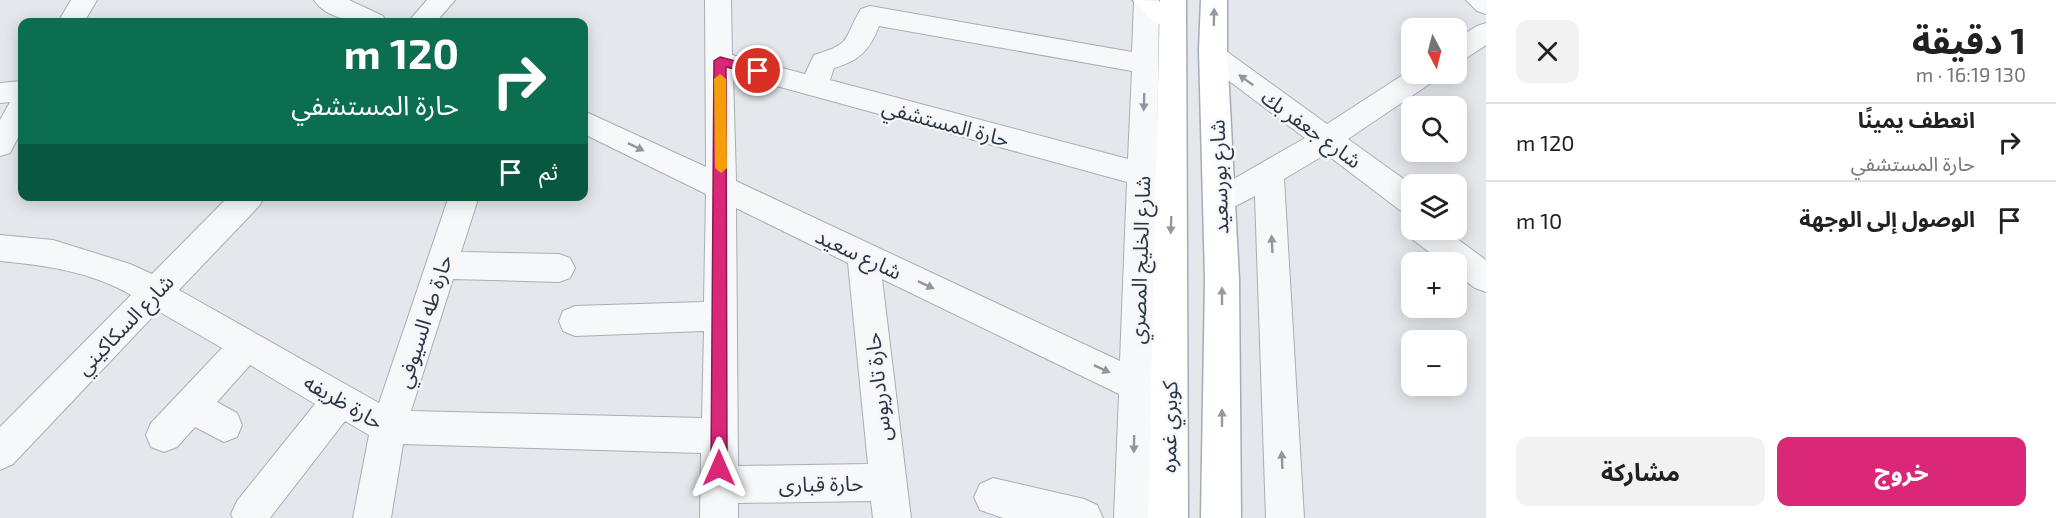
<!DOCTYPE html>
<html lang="ar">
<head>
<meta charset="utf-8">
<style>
  body { margin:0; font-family:"Exo 2","Noto Sans Arabic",sans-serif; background:#f2f2f2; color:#202124; direction:rtl; height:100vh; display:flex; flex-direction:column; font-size:22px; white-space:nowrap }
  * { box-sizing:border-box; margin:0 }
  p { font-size:20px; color:#757577 }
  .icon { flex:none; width:33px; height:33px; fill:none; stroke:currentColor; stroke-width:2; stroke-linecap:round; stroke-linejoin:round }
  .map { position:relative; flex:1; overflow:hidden; direction:ltr }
  .side { display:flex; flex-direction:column; background:#fff; width:570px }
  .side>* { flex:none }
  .hud { position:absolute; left:18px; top:18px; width:570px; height:183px; border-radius:12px; box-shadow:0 3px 15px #0003; direction:rtl; background:#0b6e4f; color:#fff; overflow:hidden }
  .needle { width:39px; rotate:173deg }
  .tools { position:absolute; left:1401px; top:18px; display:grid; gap:12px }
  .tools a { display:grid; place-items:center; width:66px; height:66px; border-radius:12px; background:#fff; box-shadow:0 3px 15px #0003; font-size:30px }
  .pin { position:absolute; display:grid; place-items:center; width:51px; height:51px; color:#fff; margin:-26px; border:3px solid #fff; border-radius:50%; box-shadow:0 2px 6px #0007 }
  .me { position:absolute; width:66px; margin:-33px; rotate:0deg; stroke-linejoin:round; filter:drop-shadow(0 0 4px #0008) }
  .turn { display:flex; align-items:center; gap:21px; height:126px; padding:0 30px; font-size:27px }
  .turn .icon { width:78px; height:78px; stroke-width:2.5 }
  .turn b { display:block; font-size:42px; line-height:51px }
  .then { display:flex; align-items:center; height:57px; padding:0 30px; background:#0003; gap:12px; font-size:22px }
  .round { display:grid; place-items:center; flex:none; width:63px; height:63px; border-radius:12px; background:#f2f2f2 }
  .head { display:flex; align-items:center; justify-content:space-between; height:102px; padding:0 30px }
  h1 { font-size:36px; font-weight:700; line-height:45px }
  .button { display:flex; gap:12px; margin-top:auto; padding:12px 30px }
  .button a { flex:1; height:69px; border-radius:12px; background:#db2777; color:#fff; font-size:24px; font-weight:700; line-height:69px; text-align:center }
  .button a+a { background:#f2f2f2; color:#202124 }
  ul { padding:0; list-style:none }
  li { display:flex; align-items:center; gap:18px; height:78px; padding:0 30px; border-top:2px solid #e0e0e0 }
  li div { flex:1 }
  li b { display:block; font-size:22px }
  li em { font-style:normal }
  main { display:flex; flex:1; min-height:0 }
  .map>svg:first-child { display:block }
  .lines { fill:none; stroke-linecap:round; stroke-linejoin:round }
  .street-casing { stroke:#a9aeb6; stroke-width:2 }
  .secondary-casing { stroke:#a9aeb6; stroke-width:3 }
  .primary-casing { stroke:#a3acb7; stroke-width:3 }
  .street { fill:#f7f8fa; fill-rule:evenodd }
  .secondary { fill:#fff; fill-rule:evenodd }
  .primary { fill:#fff; fill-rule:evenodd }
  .oneway { fill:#959aa2 }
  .oneway2 { fill:#91979f }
  .route { fill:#db2777; stroke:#8e194d; stroke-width:1.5 }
  .slow { fill:#f59e0b }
  .labels { text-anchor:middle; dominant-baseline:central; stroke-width:5; stroke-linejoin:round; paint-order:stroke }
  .street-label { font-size:21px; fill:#2b3644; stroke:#f4f6f9 }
</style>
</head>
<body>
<main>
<section class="side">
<div class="head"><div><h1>1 دقيقة</h1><p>130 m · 16:19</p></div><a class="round"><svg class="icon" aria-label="close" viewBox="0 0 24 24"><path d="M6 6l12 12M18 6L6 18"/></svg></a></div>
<ul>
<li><svg class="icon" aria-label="right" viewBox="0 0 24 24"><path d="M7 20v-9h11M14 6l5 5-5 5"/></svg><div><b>انعطف يمينًا</b><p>حارة المستشفي</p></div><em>120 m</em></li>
<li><svg class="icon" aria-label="arrive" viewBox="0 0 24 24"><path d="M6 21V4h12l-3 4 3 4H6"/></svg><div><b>الوصول إلى الوجهة</b></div><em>10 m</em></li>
</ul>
<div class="button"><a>خروج</a><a>مشاركة</a></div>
</section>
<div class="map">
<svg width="1486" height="518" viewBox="0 0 1486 518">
  <rect width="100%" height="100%" fill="#e4e7eb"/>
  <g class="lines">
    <defs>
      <g id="street">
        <polygon points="71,0 97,0 84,22 58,22"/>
        <path d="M314,0H349L383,16L387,22C365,24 327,21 314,0Z"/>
        <polygon points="427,0 455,0 436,22 408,22"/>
        <path d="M705,0H731L732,55L805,74L814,55C854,43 842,40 861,9L870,6L1132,52L1134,1L1159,0L1157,166L1170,171L1175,179L1170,187L1157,190L1152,518H1114L1119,394L882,279L911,518H873L871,501L738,503V518H700L701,453L403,444L391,518H353L369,435L345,421L270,518H233L231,514L237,501L315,404L250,365L217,402L237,413L242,425L237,437L224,442L195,427L177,447L164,452L151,447L146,435L151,423L222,348L158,311L13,464L0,470V427L131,295C92,272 45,265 0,261V235L53,240L130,264L152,274L229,196H264L260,205L179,290L379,403L449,196H479L461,252L559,254L570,258L575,268L570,278L559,282L453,279L411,411L702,418L704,331L575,336L563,331L559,321L563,311L575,306L704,302L706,194L584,134V111L706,167ZM879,26L1132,71L1128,159L830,80L834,68C859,61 870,50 879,26ZM733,74L1127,182L1120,361L736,181ZM736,208L848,263L868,464L738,466Z"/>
        <polygon points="1466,0 1486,0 1486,14 1477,11"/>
        <polygon points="1486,23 1486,45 1465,59 1456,61 1456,39 1477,26"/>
        <polygon points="1213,45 1222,48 1327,124 1412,69 1412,74 1438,74 1434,81 1348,139 1412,185 1412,214 1401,211 1326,154 1284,179 1304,518 1266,518 1255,196 1220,214 1209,211 1205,202 1209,193 1305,138 1204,62 1200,55 1204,48"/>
        <polygon points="22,81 22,130 10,153 0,156 0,120 10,102 0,103 0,83"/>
        <polygon points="1412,222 1412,230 1445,230 1486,260 1486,292 1475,288 1456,274 1456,262 1442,262 1412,239 1408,230"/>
        <polygon points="993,478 1084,499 1097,505 1103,518 1003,518 980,510 974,497 980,484"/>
      </g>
      <path id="secondary" d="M1133,0C1154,0 1173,0 1185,19L1182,26C1178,27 1175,28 1172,28C1159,28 1139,10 1133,0Z"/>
      <g id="primary">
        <polygon points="1160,0 1186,0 1188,518 1148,518"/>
        <polygon points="1201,0 1227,0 1227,50 1239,279 1241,518 1201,518 1205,279 1199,50"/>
      </g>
    </defs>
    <use href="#street" class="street-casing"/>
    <use href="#secondary" class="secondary-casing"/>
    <use href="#primary" class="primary-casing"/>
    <use href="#street" class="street"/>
    <use href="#secondary" class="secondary"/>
    <use href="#primary" class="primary"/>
  </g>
  <defs><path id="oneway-solid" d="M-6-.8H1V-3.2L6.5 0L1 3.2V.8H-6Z" transform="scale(1.5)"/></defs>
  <g class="oneway">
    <use href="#oneway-solid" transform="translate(1214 17) rotate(-89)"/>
    <use href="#oneway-solid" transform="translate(1171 225) rotate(92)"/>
    <use href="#oneway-solid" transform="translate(1222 296) rotate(-90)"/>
    <use href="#oneway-solid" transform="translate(1222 418) rotate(-90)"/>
  </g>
  <g class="oneway2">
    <use href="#oneway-solid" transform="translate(1246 80) rotate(-144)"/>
    <use href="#oneway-solid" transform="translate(1144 102) rotate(92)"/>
    <use href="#oneway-solid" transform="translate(636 147) rotate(26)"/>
    <use href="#oneway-solid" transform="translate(1272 244) rotate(-93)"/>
    <use href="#oneway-solid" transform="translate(926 285) rotate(25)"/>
    <use href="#oneway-solid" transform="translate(1102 369) rotate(25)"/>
    <use href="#oneway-solid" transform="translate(1134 444) rotate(91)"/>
    <use href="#oneway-solid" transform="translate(1282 460) rotate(-93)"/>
  </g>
  <polygon class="route" points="720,57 762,68 763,71 758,75 726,67 727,468 724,474 719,476 713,474 711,468 714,61"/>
  <polygon class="slow" points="720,74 726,79 727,168 721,173 715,168 714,79"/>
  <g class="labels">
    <g class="street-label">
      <text transform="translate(946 122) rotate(15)">حارة المستشفي</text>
      <text transform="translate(1312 128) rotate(36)">شارع جعفر بك</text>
      <text transform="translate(1218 177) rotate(-92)">شارع بورسعيد</text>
      <text transform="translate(859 253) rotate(25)">شارع سعيد</text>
      <text transform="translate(1139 260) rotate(-88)">شارع الخليج المصري</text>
      <text transform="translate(423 321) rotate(-72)">حارة طه السيوفي</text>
      <text transform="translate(124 324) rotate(-46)">شارع السكاكيني</text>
      <text transform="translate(877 387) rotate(-96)">حارة تادريوس</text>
      <text transform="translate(344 401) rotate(30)">حارة ظريفه</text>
      <text transform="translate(1168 427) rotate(-89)">كوبري غمره</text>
      <text transform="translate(821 483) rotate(-1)">حارة قبارى</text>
    </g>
  </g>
</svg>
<div class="tools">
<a><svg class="needle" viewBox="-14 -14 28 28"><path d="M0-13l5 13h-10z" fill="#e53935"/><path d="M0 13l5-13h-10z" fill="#757577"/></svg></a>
<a><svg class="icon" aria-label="search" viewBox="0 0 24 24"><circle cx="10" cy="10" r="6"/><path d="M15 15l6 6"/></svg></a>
<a><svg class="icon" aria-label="layers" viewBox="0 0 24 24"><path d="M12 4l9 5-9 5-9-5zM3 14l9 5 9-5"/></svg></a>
<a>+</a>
<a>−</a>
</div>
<div class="pin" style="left:758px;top:71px;background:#d93025"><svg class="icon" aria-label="arrive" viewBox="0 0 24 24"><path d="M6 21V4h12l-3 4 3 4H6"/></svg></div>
<svg class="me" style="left:719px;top:468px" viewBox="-20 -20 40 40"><path d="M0-17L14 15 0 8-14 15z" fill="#db2777" stroke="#fff" stroke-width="4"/></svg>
<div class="hud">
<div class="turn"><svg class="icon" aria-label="right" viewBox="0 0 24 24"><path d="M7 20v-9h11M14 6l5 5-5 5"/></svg><div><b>120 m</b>حارة المستشفي</div></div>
<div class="then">ثم<svg class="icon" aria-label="arrive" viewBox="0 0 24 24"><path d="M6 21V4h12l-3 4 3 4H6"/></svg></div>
</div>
</div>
</main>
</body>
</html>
